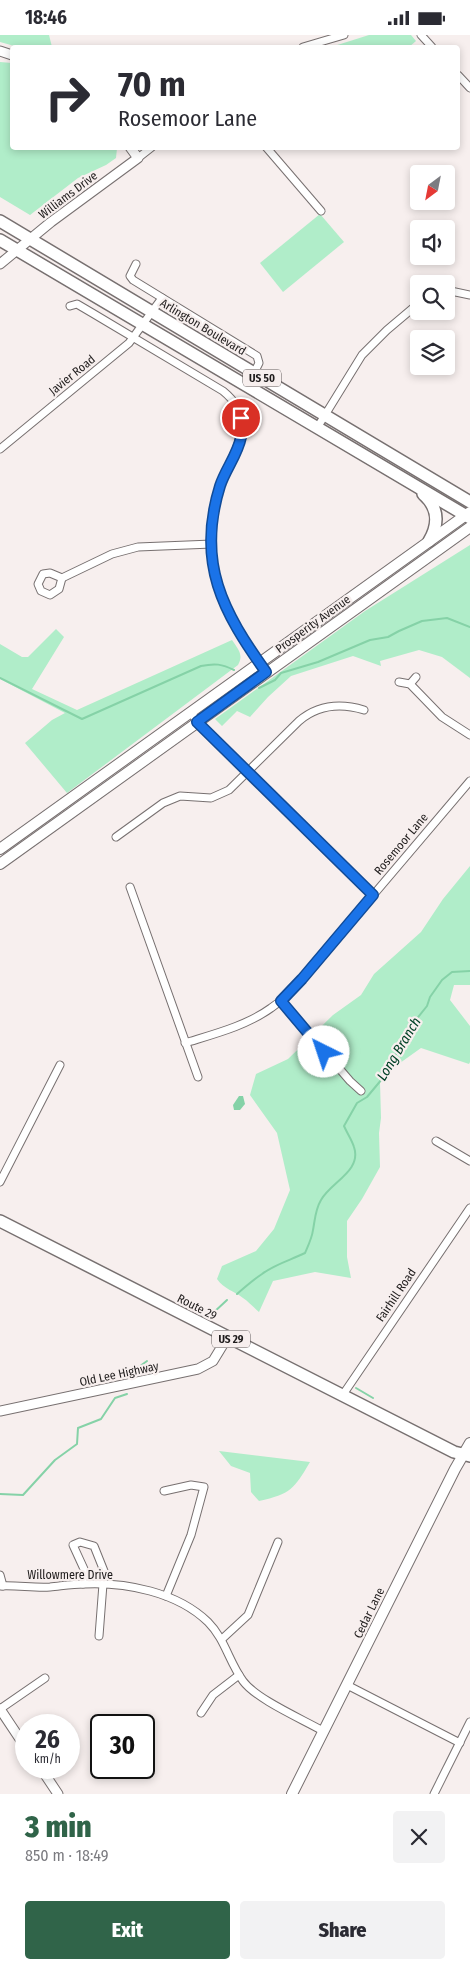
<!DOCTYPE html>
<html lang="en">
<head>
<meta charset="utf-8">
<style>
  body { margin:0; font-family:"Fira Sans Condensed",sans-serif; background:#f2f2f3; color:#2b2b33; height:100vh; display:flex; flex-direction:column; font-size:19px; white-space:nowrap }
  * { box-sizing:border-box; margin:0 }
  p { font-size:16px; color:#7c7c81 }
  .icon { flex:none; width:28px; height:28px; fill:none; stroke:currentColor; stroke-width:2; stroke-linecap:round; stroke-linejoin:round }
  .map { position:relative; height:1759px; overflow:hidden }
  .drawer { display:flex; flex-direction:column; background:#fff; flex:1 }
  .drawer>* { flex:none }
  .hud { position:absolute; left:10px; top:10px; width:450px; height:105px; border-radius:5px; box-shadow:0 2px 8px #0003; background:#fff; color:#2b2b33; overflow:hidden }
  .needle { width:32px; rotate:212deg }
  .buttons { position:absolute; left:410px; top:130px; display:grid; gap:10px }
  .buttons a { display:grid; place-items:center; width:45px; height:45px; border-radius:5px; background:#fff; box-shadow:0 2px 8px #0003; font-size:25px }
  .speed { position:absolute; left:15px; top:1679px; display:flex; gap:10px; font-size:25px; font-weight:700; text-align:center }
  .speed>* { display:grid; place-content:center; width:65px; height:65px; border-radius:50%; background:#fff; box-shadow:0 2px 8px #0003; line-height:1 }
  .speed small { font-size:12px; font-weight:400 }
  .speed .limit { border:2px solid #111; border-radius:8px; background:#fff; color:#111 }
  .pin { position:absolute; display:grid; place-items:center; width:42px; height:42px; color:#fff; margin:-21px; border:2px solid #fff; border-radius:50%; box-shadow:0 1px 5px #0007 }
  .me { position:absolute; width:55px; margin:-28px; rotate:319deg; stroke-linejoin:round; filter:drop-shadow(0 0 4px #0008) }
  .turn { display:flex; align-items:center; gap:18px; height:105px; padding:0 25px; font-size:22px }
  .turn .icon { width:65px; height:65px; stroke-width:2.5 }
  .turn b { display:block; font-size:35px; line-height:42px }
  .round { display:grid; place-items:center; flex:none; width:52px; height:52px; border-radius:5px; background:#f2f2f3 }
  .headline { display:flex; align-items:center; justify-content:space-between; height:85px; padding:0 25px }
  h1 { font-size:30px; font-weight:800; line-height:38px; color:#306449 }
  .cta { display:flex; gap:10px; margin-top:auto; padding:10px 25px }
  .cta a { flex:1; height:58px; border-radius:5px; background:#306449; color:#fff; font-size:20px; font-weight:800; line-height:58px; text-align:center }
  .cta a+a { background:#f2f2f3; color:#2b2b33 }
  .status { display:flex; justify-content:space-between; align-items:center; height:35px; padding:0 25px; background:#fff; direction:ltr }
  .status svg { height:14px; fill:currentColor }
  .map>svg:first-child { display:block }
  .green { fill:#b0edc9 }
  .water { fill:#85d2a7 }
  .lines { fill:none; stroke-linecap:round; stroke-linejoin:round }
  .stream { stroke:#85d2a7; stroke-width:2 }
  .minor-casing { stroke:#777070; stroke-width:9 }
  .tertiary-casing { stroke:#777070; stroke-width:11 }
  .secondary-casing { stroke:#777070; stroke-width:12 }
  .primary-casing { stroke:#777070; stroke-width:14 }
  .minor { stroke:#fff; stroke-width:7 }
  .tertiary { stroke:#fff; stroke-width:9 }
  .secondary { stroke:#fff; stroke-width:10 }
  .primary { stroke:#fff; stroke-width:11 }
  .route-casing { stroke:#114b97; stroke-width:12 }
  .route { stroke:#1a73e8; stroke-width:9 }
  .labels { text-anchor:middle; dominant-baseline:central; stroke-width:4.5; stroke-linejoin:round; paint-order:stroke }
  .shield { fill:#f7efee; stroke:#605b5b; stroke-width:1 }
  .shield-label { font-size:11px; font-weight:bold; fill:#1f1c1c }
  .street-label { font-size:12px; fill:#1f1c1c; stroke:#f7efee }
  .water-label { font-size:14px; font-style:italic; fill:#004126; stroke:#f7efee }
</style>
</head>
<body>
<div class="status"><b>18:46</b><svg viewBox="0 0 49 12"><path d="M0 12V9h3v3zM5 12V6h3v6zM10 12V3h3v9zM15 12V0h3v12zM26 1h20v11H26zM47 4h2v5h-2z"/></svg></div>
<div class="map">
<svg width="470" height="1759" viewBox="0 0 470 1759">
  <rect width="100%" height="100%" fill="#f7efee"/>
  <g class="green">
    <polygon points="0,0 49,0 52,12 18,12 0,7"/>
    <polygon points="369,0 411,0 416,6 409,12 331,12"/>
    <polygon points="0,27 12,28 12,112 117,113 116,123 106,130 78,143 30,180 0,162"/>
    <polygon points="320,179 344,207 283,257 260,228"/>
    <polygon points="470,510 470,643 442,622 419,615 380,626 381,631 353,621 291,641 268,662 250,682 237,676 222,691 215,684 365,576"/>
    <path d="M56,594L64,602L32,654L77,675L232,605C238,614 244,620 238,630L67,758L25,708L52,685L65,678L0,644V609L22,622H28Z"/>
    <path d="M470,831V950H454L450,965L470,991V1027L469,1029L421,1013L400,1028L380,1047L381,1083L379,1098L380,1132L362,1164L347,1186V1222L351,1243L315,1237L273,1246L259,1277C253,1272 249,1267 243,1263C234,1256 224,1254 217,1244L222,1231L256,1216L274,1194L290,1155L277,1098L250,1060L256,1039L288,1024L333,980L361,960L374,939L421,897L443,864Z"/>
    <path d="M219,1416L310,1427C294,1454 291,1459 259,1466L251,1457L250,1438L231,1431Z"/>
  </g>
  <polygon class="water" points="239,1061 243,1061 245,1069 240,1075 234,1075 233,1070"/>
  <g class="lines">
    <g class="stream">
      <path d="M0,643L82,684L201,631C215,628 222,629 234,635"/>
      <polyline points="259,653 275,645 281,638 318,627 370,605 388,602 399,596 422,586 447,583 470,592"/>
      <path d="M237,1259C245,1252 253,1245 262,1239C275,1229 291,1225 305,1218C308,1211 312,1203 313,1195C315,1185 315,1175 321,1165C331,1147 362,1136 354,1112C352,1105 347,1098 344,1091L357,1068L367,1062L387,1038L394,1022L407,1003L411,991L427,971L430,962L442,945L452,937L470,936"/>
      <polyline points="212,1279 227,1265"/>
      <polyline points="125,1342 147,1326"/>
      <polyline points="356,1353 373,1363"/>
      <polyline points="0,1459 23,1460 55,1425 77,1409 78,1393 101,1384 115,1363 127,1359"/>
    </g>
    <defs>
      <g id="minor">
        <polyline points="421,0 432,12"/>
        <polyline points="303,12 344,0"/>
        <polyline points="458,40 470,53"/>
        <polyline points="266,112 321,176"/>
        <polyline points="138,123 152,112"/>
        <polyline points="136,229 130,241 133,245 257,321 259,328 254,338"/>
        <polyline points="446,255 470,260"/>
        <path d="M70,271L77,269L94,279L223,356C260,386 233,415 221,449C213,470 210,495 212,517C216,564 239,600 267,637"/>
        <polyline points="317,393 362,320 387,295 419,268"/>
        <polyline points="0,414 129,308 162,263"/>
        <polygon points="50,538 62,543 59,554 50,560 41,556 38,549 43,539"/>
        <polyline points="62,543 112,519 138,512 212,509"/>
        <polyline points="399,647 410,649 442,682 470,700"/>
        <polyline points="410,649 416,642"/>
        <polyline points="190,677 204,694 373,860"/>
        <path d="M116,802L163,768L180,761L211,763L229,755L299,686C319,669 341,668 364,675"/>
        <polyline points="130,852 198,1042"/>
        <polyline points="281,966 350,1046 361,1056"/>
        <path d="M185,1008C214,999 246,991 271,973C283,965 293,955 302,944L470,746"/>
        <polyline points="436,1106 470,1126"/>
        <polyline points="0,1147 60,1030"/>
        <polyline points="342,1361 470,1173"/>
        <polyline points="164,1456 191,1450 204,1452 191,1500 166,1561"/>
        <polyline points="0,1540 3,1551"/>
        <polyline points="83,1549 84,1534 73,1510 80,1507 94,1511 104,1536 99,1601"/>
        <path d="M0,1551C17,1550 33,1553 50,1552C61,1551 72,1549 84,1549C126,1547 177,1557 208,1587C225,1604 229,1627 243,1646C256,1664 302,1684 323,1696"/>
        <polyline points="222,1604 248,1580 278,1507"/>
        <polyline points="347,1650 460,1708"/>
        <polyline points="0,1674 45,1643"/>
        <polyline points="201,1678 213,1660 239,1640"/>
        <polyline points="434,1759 470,1687"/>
      </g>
      <g id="tertiary">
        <polyline points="0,16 12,20"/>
        <polyline points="0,229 51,187 138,123 130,112"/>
        <polyline points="0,1376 198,1334 213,1326 227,1303"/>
        <polyline points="0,1674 26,1713"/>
        <polyline points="40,1732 58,1759"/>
      </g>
      <g id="secondary">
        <polyline points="0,814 470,477"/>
        <polyline points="0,829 470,492"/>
        <polyline points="292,1759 455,1434 470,1408"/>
      </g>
      <g id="primary">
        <polyline points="0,186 470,467"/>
        <polyline points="0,205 470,483"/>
        <path d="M423,459C439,473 439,489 429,506"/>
        <polyline points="0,1186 454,1417 470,1421"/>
      </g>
    </defs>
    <use href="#minor" class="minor-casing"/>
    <use href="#tertiary" class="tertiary-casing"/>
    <use href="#secondary" class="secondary-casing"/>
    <use href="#primary" class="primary-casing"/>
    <use href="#minor" class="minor"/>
    <use href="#tertiary" class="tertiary"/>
    <use href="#secondary" class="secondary"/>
    <use href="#primary" class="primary"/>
  </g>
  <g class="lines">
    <defs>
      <path id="route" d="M241,383C241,389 242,396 241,402C238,419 225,435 220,451C196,528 223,577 266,637L197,687L373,860L302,944L281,966L324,1017"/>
    </defs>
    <use href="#route" class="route-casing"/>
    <use href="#route" class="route"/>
  </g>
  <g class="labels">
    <g class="shield">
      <rect x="243" y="334.5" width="38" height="17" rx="4"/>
      <rect x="212" y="1295.5" width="38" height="17" rx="4"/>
    </g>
    <g class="shield-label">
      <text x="262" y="343">US 50</text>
      <text x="231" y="1304">US 29</text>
    </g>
    <g class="street-label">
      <text transform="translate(68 160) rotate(-37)">Williams Drive</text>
      <text transform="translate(203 292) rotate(31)">Arlington Boulevard</text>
      <text transform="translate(72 340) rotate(-39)">Javier Road</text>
      <text transform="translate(313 589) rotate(-36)">Prosperity Avenue</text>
      <text transform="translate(401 809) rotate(-50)">Rosemoor Lane</text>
      <text transform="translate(396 1260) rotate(-56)">Fairhill Road</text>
      <text transform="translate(197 1272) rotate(27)">Route 29</text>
      <text transform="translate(119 1339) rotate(-12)">Old Lee Highway</text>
      <text x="70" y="1540">Willowmere Drive</text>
      <text transform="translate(369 1578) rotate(-64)">Cedar Lane</text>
    </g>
    <g class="water-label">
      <text transform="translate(399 1014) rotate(-59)">Long Branch</text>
    </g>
  </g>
</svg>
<div class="buttons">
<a><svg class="needle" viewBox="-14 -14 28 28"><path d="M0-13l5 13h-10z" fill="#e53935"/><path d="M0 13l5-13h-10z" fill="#7c7c81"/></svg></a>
<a><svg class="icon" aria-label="sound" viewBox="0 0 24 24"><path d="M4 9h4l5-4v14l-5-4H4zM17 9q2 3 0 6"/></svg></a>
<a><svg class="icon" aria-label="search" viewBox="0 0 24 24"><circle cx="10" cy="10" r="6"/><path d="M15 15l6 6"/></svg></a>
<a><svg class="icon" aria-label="layers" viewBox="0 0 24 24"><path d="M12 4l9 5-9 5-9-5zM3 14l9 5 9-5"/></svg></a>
</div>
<div class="speed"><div>26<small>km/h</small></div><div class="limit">30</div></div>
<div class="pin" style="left:241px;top:383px;background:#d93025"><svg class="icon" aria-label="arrive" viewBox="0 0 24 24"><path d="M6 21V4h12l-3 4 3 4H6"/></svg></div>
<svg class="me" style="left:324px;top:1017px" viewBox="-20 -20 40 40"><circle r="19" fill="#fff"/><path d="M0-13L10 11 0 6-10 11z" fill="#1a73e8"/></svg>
<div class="hud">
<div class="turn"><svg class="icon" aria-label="right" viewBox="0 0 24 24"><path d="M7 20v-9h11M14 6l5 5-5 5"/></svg><div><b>70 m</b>Rosemoor Lane</div></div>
</div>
</div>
<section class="drawer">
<div class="headline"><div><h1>3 min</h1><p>850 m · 18:49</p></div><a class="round"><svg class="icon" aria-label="close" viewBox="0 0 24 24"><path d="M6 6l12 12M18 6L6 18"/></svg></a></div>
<div class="cta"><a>Exit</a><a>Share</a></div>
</section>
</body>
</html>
